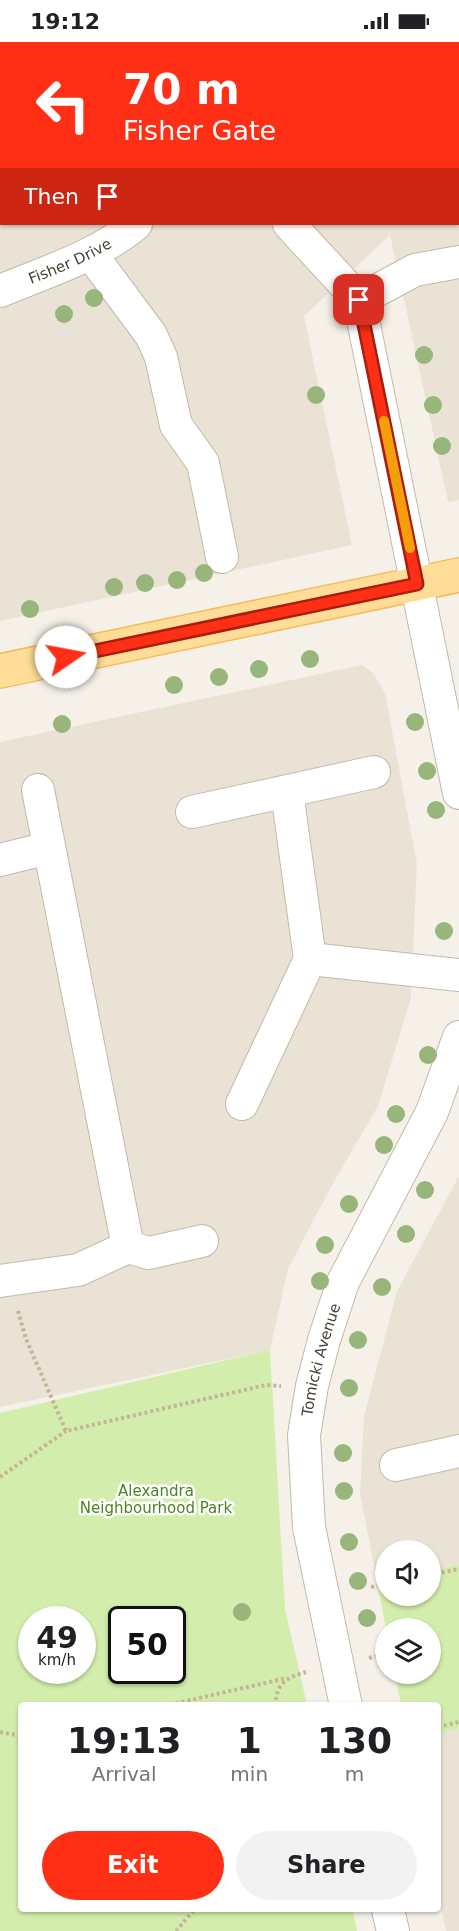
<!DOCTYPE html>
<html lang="en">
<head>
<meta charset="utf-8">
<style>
  body { margin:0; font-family:"DejaVu Sans",sans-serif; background:#f2f2f2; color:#202124; height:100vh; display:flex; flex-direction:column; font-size:22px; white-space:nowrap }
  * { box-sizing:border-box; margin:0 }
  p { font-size:20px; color:#757577 }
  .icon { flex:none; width:33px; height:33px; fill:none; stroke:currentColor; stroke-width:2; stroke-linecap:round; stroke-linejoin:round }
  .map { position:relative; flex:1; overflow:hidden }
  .details { position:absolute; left:18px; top:1660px; width:423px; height:210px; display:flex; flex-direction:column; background:#fff; border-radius:6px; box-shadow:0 2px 4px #0004 }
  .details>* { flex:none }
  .banner { position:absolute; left:0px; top:0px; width:459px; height:183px; box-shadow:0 2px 4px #0004; background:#ff2f16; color:#fff; overflow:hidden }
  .controls { position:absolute; left:375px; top:1498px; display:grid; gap:12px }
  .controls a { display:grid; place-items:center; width:66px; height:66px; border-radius:50%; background:#fff; box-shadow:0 2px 4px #0004; font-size:30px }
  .speed { position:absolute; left:18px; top:1564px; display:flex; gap:12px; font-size:30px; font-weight:700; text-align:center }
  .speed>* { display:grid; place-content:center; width:78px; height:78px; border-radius:50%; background:#fff; box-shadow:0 2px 4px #0004; line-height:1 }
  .speed small { font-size:15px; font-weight:400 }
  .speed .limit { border:3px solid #111; border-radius:9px; background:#fff; color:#111 }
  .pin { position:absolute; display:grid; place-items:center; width:51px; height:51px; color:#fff; margin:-26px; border-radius:12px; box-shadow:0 3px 9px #0006 }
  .me { position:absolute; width:66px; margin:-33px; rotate:78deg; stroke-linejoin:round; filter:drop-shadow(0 0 4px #0008) }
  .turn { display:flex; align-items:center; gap:21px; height:126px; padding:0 24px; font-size:27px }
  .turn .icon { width:78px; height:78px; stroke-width:2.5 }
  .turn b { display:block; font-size:42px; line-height:51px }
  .then { display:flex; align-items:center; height:57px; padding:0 24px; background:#0003; gap:12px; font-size:22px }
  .eta { display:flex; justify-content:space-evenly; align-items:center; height:102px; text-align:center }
  .eta b { font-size:36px; font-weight:800; line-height:42px }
  .primary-button { display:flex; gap:12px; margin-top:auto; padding:12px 24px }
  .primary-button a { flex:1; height:69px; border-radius:36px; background:#ff2f16; color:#fff; font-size:24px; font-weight:800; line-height:69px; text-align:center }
  .primary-button a+a { background:#f2f2f2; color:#202124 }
  .status { display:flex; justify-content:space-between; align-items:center; height:42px; padding:0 30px; background:#fff; direction:ltr }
  .status svg { height:16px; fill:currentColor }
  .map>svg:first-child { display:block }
  .residential { fill:#eae3d5; fill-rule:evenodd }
  .green { fill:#d3eeac; fill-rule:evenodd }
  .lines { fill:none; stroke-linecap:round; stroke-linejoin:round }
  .minor-casing { stroke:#c2b9a9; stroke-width:34 }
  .major-casing { stroke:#f1bd5a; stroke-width:36 }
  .path { stroke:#c6b499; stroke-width:4; stroke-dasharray:3 3; stroke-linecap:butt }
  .minor { stroke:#fff; stroke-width:32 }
  .major { stroke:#ffdd98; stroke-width:33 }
  .tree { fill:#98b57b }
  .route-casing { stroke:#a61f0e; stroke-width:15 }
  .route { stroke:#ff2f16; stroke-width:10 }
  .slow { stroke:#f59e0b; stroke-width:10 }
  .labels { text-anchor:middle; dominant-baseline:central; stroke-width:5; stroke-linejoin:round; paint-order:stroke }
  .street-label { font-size:15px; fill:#4a4136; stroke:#fff }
  .park-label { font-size:15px; fill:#4b8421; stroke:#fff }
</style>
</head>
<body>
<div class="status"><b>19:12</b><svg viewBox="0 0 49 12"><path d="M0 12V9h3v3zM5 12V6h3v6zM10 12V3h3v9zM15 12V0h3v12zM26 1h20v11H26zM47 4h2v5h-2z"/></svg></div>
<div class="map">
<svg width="459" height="1889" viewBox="0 0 459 1889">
  <rect width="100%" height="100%" fill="#f6f1e8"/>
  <g class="residential">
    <path d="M0,0H459V458L448,460L390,193L304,274L352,503L0,579ZM2,2H458V182H2Z"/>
    <polygon points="362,623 373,631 385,651 417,822 411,956 378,1064 331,1145 288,1227 270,1308 0,1365 0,700"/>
    <polygon points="459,1134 459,1526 431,1530 430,1509 386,1509 385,1538 377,1539 360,1452 364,1374 397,1249"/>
    <polygon points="459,1687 459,1889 446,1889 438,1850 438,1691"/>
  </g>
  <g class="green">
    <path d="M270,1308L285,1567L307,1663L21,1664V1868H353L357,1889H0V1371ZM32,1578H82V1629H32ZM122,1578H172V1629H122Z"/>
    <polygon points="459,1523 459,1687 438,1691 438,1664 401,1663 395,1632 430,1632 430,1587 386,1587 377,1539 385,1537 386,1554 430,1554 431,1529"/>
  </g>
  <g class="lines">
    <defs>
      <g id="minor">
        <polyline points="306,2 307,0"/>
        <polyline points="289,182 359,258 459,751"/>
        <polyline points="90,211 151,293 161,315 176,383 203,421 222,515"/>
        <path id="s1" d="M0,249C46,230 98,214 136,182"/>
        <polyline points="359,258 415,228 459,220"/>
        <polyline points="38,748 128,1205"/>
        <polyline points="287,750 310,917"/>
        <polyline points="192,770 374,730"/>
        <polyline points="0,818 48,806"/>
        <polyline points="242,1062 310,917 459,933"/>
        <polyline points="0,1239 78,1228 128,1205 149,1211 202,1199"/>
        <polyline points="396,1423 459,1409"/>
        <path id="s2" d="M346,1664L309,1485L304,1393L312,1344L324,1298L343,1240L432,1070L459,995"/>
        <polyline points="388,1868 393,1889"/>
      </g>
      <polyline id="major" points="0,629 459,533"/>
    </defs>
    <use href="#minor" class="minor-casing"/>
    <use href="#major" class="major-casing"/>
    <g class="path">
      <polyline points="18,1269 26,1297 66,1389 266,1343 281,1344"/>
      <polyline points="0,1435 66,1389"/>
      <polyline points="430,1533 459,1527"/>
      <polyline points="371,1545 386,1542"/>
      <polyline points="369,1616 385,1612"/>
      <polyline points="164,1664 287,1636"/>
      <path d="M275,1664C277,1641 285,1636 306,1630"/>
      <polyline points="438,1685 459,1680"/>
      <polyline points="0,1690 21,1694"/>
      <polyline points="176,1889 194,1868"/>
    </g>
    <use href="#minor" class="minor"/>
    <use href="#major" class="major"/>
  </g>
  <g class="tree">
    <circle cx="94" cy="256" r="9"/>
    <circle cx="64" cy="272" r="9"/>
    <circle cx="424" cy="313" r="9"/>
    <circle cx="316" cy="353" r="9"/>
    <circle cx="433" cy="363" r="9"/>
    <circle cx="442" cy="404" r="9"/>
    <circle cx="204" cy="531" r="9"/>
    <circle cx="177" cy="538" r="9"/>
    <circle cx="145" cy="541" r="9"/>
    <circle cx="114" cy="545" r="9"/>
    <circle cx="30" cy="567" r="9"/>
    <circle cx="310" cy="617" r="9"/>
    <circle cx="259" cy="627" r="9"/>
    <circle cx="219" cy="635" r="9"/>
    <circle cx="174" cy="643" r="9"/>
    <circle cx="415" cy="680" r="9"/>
    <circle cx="62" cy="682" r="9"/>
    <circle cx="427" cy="729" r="9"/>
    <circle cx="436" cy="768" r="9"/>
    <circle cx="444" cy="889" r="9"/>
    <circle cx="428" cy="1013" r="9"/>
    <circle cx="396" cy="1072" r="9"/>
    <circle cx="384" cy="1103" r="9"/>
    <circle cx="425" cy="1148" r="9"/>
    <circle cx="349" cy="1162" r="9"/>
    <circle cx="406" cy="1192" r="9"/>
    <circle cx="325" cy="1203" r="9"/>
    <circle cx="320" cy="1239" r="9"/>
    <circle cx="382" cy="1245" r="9"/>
    <circle cx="358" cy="1298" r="9"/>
    <circle cx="349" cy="1346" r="9"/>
    <circle cx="343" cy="1411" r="9"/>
    <circle cx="344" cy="1449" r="9"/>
    <circle cx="349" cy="1500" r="9"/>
    <circle cx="358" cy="1539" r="9"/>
    <circle cx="242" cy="1570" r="9"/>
    <circle cx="367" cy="1576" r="9"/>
  </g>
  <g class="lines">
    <defs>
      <polyline id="route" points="66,615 417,542 359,258"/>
    </defs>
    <use href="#route" class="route-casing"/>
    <use href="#route" class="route"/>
    <polyline class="slow" points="384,379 410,506"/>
  </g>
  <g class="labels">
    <g class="street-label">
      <text stroke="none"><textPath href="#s1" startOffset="76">Fisher Drive</textPath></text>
      <text stroke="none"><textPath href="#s2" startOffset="352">Tomicki Avenue</textPath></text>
    </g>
    <g class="park-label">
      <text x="156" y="1449">Alexandra<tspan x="156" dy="17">Neighbourhood Park</tspan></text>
    </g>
  </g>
</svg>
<div class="controls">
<a><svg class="icon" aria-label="sound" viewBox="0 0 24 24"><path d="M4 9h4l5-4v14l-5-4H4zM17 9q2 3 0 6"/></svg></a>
<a><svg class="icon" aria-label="layers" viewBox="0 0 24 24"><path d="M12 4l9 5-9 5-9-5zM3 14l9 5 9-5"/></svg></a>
</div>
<div class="speed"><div>49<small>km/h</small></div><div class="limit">50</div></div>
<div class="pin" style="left:359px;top:258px;background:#d93025"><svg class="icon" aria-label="arrive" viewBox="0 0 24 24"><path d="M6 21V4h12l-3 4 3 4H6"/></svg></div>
<svg class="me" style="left:66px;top:615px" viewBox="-20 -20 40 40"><circle r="19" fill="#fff"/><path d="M0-13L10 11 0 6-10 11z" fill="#ff2f16"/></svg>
<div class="banner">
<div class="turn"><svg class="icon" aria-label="left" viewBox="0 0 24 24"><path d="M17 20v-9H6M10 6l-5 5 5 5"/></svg><div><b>70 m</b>Fisher Gate</div></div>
<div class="then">Then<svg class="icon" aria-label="arrive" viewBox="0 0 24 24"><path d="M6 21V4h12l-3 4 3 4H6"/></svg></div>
</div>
<section class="details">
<div class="eta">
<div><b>19:13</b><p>Arrival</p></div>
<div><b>1</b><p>min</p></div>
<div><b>130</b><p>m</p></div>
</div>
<div class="primary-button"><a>Exit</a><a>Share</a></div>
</section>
</div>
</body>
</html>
